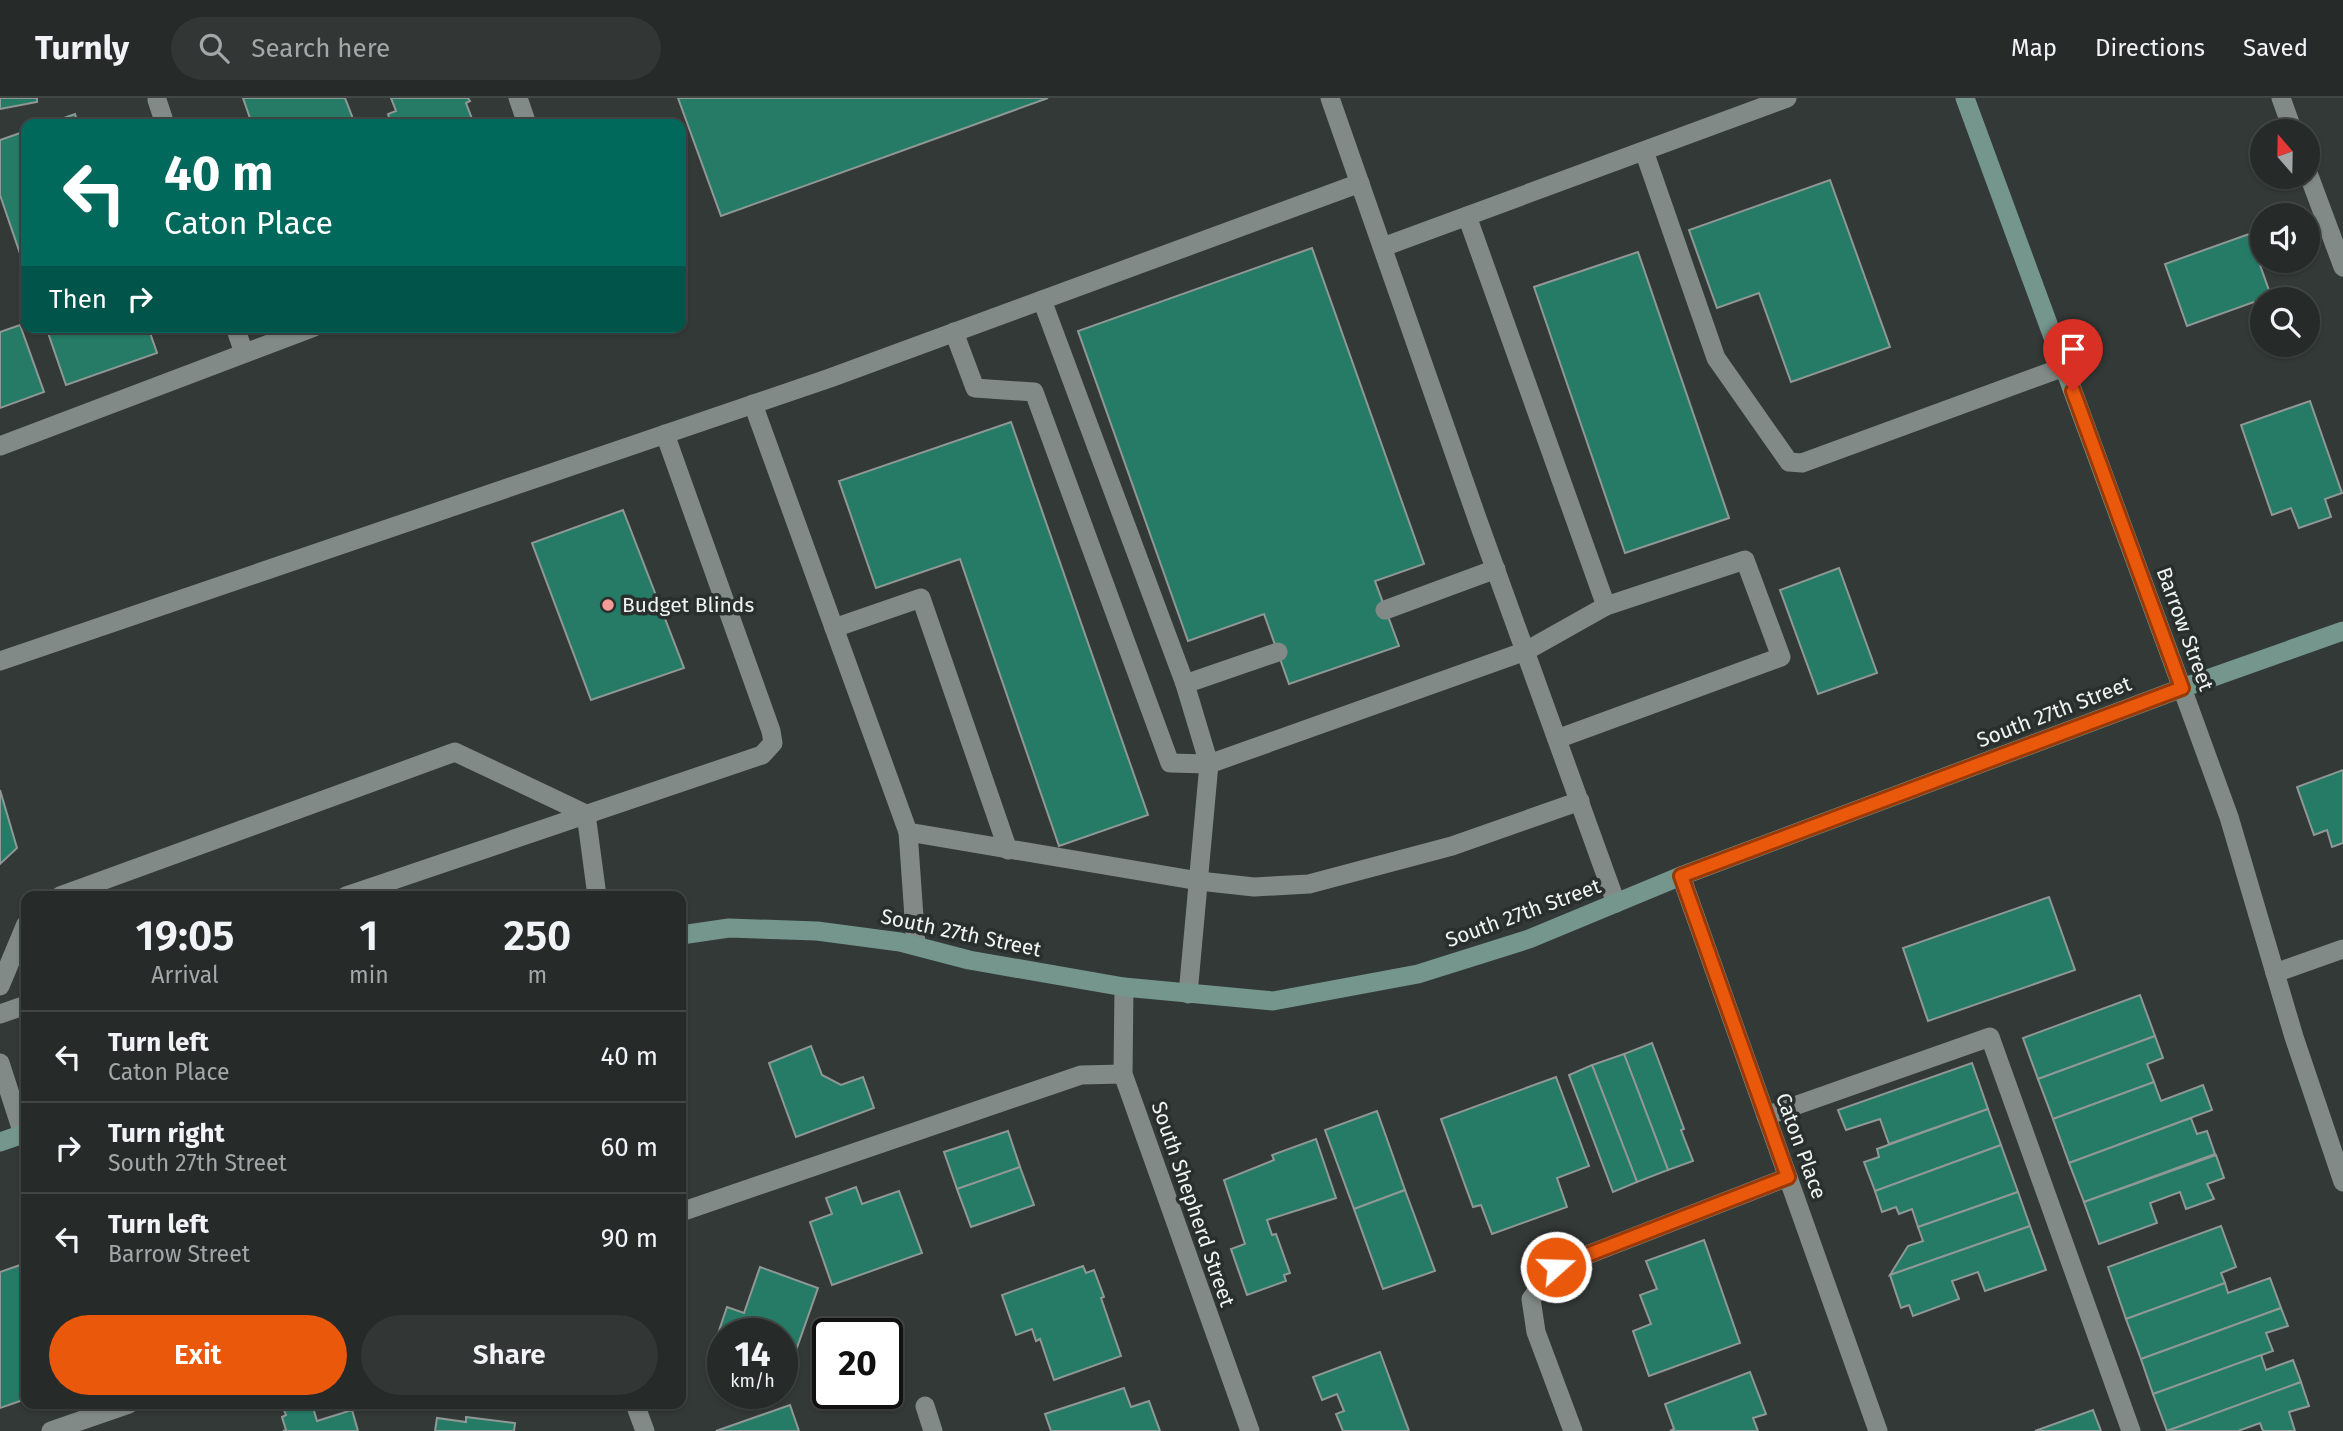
<!DOCTYPE html>
<html lang="en">
<head>
<meta charset="utf-8">
<style>
  body { margin:0; font-family:"Fira Sans",sans-serif; background:#323735; color:#f1f3f6; height:100vh; display:flex; flex-direction:column; font-size:26px; white-space:nowrap }
  * { box-sizing:border-box; margin:0 }
  p { font-size:23px; color:#a4a7a8 }
  .icon { flex:none; width:38px; height:38px; fill:none; stroke:currentColor; stroke-width:2; stroke-linecap:round; stroke-linejoin:round }
  .map { position:relative; flex:1; overflow:hidden }
  .side { position:absolute; left:21px; top:793px; width:665px; height:518px; display:flex; flex-direction:column; background:#262b29; border-radius:14px; box-shadow:0 2px 5px #0004,0 0 0 2px #424746 }
  .side>* { flex:none }
  .guide { position:absolute; left:21px; top:21px; width:665px; height:214px; border-radius:14px; box-shadow:0 2px 5px #0004,0 0 0 2px #424746; background:#00695c; color:#fff; overflow:hidden }
  .needle { width:46px; rotate:340deg }
  .tools { position:absolute; left:2250px; top:21px; display:grid; gap:14px }
  .tools a { display:grid; place-items:center; width:70px; height:70px; border-radius:50%; background:#262b29; box-shadow:0 2px 5px #0004,0 0 0 2px #424746; font-size:35px }
  .speed { position:absolute; left:707px; top:1220px; display:flex; gap:14px; font-size:35px; font-weight:700; text-align:center }
  .speed>* { display:grid; place-content:center; width:91px; height:91px; border-radius:50%; background:#262b29; box-shadow:0 2px 5px #0004,0 0 0 2px #424746; line-height:1 }
  .speed small { font-size:18px; font-weight:400 }
  .speed .limit { border:4px solid #111; border-radius:10px; background:#fff; color:#111 }
  .pin { position:absolute; display:grid; place-items:center; width:60px; height:60px; color:#fff; margin:-72px -30px; border-radius:50% 50% 50% 0; rotate:-45deg; box-shadow:0 0 7px #0007 }
  .pin .icon { rotate:45deg }
  .me { position:absolute; width:77px; margin:-38px; rotate:70deg; stroke-linejoin:round; filter:drop-shadow(0 0 5px #0008) }
  .turn { display:flex; align-items:center; gap:24px; height:147px; padding:0 28px; font-size:32px }
  .turn .icon { width:91px; height:91px; stroke-width:2.5 }
  .turn b { display:block; font-size:49px; line-height:60px }
  .then { display:flex; align-items:center; height:66px; padding:0 28px; background:#0003; gap:14px; font-size:26px }
  .eta { display:flex; justify-content:space-evenly; align-items:center; height:119px; text-align:center }
  .eta b { font-size:42px; font-weight:600; line-height:49px }
  .button { display:flex; gap:14px; margin-top:auto; padding:14px 28px }
  .button a { flex:1; height:80px; border-radius:42px; background:#ea580c; color:#fff; font-size:28px; font-weight:600; line-height:80px; text-align:center }
  .button a+a { background:#323735; color:#f1f3f6 }
  ul { padding:0; list-style:none }
  li { display:flex; align-items:center; gap:21px; height:91px; padding:0 28px; border-top:2px solid #424746 }
  li div { flex:1 }
  li b { display:block; font-size:26px }
  li em { font-style:normal }
  header { display:flex; align-items:center; gap:42px; box-sizing:border-box; height:98px; padding:0 35px; background:#262b29; border-bottom:2px solid #424746 }
  header strong { font-size:33px }
  nav { display:flex; gap:38px; margin-inline-start:auto; font-size:24px }
  .search { width:490px; height:63px; background:#323735; display:flex; align-items:center; gap:18px; box-sizing:border-box; padding:0 24px; border-radius:38px; color:#a4a7a8; font-size:26px }
  .map>svg:first-child { display:block }
  .building { fill:#257b66; stroke:#909895; stroke-width:2 }
  .lines { fill:none; stroke-linecap:round; stroke-linejoin:round }
  .service { stroke:#828a87; stroke-width:19 }
  .minor { stroke:#828a87; stroke-width:19 }
  .tertiary { stroke:#828a87; stroke-width:19 }
  .secondary { stroke:#74968c; stroke-width:19 }
  .route-casing { stroke:#983908; stroke-width:18 }
  .route { stroke:#ea580c; stroke-width:12 }
  .poi-dot { fill:#f59b97; stroke:#292f2d; stroke-width:2.5 }
  .labels { text-anchor:middle; dominant-baseline:central; stroke-width:7; stroke-linejoin:round; paint-order:stroke }
  .poi-label { font-size:21px; fill:#f0f4f2; stroke:#292f2d; text-anchor:start }
  .street-label { font-size:21px; fill:#f0f4f2; stroke:#292f2d }
</style>
</head>
<body>
<header>
<strong>Turnly</strong>
<div class="search"><svg class="icon" aria-label="search" viewBox="0 0 24 24"><circle cx="10" cy="10" r="6"/><path d="M15 15l6 6"/></svg>Search here</div>
<nav><a>Map</a><a>Directions</a><a>Saved</a></nav>
</header>
<div class="map">
<svg width="2343" height="1333" viewBox="0 0 2343 1333">
  <rect width="100%" height="100%" fill="#333937"/>
  <g class="building">
    <polygon points="0,0 37,0 37,4 0,11"/>
    <polygon points="243,0 345,0 355,26 252,26"/>
    <polygon points="391,0 468,0 470,3 466,5 474,26 391,26 388,16 396,13"/>
    <polygon points="678,0 1048,0 721,118"/>
    <polygon points="75,16 78,26 47,26"/>
    <polygon points="26,33 26,173 0,97 0,42"/>
    <polygon points="1830,82 1890,249 1791,284 1759,195 1717,210 1689,132"/>
    <polygon points="2249,136 2271,198 2187,228 2165,166"/>
    <polygon points="1312,150 1424,466 1375,483 1399,548 1289,586 1264,516 1188,543 1078,233"/>
    <polygon points="1638,154 1729,420 1625,455 1534,189"/>
    <polygon points="20,227 44,294 0,310 0,234"/>
    <polygon points="46,229 148,229 157,255 66,287"/>
    <polygon points="2310,303 2342,395 2325,401 2331,419 2299,430 2291,410 2272,417 2241,327"/>
    <polygon points="1011,324 1148,717 1059,748 960,461 876,490 839,383"/>
    <polygon points="623,412 684,570 591,602 532,445"/>
    <polygon points="1839,470 1877,575 1818,596 1780,492"/>
    <polygon points="2343,672 2343,745 2332,749 2327,732 2314,737 2297,689"/>
    <polygon points="0,692 17,750 0,766"/>
    <polygon points="2049,799 2075,872 1928,923 1903,850"/>
    <polygon points="2140,897 2155,938 2038,981 2023,940"/>
    <polygon points="2155,938 2163,960 2147,966 2154,984 2053,1021 2038,981"/>
    <polygon points="1652,945 1684,1031 1681,1032 1693,1063 1668,1072 1624,956"/>
    <polygon points="811,948 822,977 841,987 863,979 874,1010 796,1039 769,965"/>
    <polygon points="1624,956 1668,1072 1637,1084 1592,967"/>
    <polygon points="1972,965 1988,1011 1889,1046 1880,1021 1846,1032 1838,1012"/>
    <polygon points="1592,967 1637,1084 1613,1094 1569,977"/>
    <polygon points="1556,979 1589,1068 1557,1080 1567,1109 1492,1136 1481,1107 1473,1109 1441,1021"/>
    <polygon points="2154,984 2161,1003 2203,987 2212,1012 2069,1065 2053,1021"/>
    <polygon points="1988,1011 2001,1047 1875,1093 1864,1064 1879,1059 1877,1051"/>
    <polygon points="1377,1013 1405,1092 1354,1111 1325,1032"/>
    <polygon points="2191,1020 2197,1036 2207,1033 2215,1056 2084,1104 2069,1065"/>
    <polygon points="1008,1033 1020,1069 957,1091 944,1054"/>
    <polygon points="1316,1041 1336,1100 1267,1122 1272,1137 1276,1136 1290,1175 1284,1177 1286,1183 1247,1197 1231,1151 1245,1146 1224,1082 1274,1062 1272,1057"/>
    <polygon points="2001,1047 2018,1094 1918,1129 1912,1111 1899,1116 1896,1109 1882,1114 1875,1093"/>
    <polygon points="2216,1057 2224,1080 2207,1086 2214,1101 2186,1111 2180,1094 2150,1105 2157,1125 2099,1146 2084,1104"/>
    <polygon points="1020,1069 1034,1107 971,1129 957,1091"/>
    <polygon points="856,1089 862,1106 899,1093 922,1155 832,1187 810,1124 832,1116 826,1100"/>
    <polygon points="1405,1092 1435,1173 1383,1191 1354,1111"/>
    <polygon points="2018,1094 2030,1128 1890,1177 1908,1148 1923,1143 1918,1129"/>
    <polygon points="2030,1128 2046,1172 1985,1193 1978,1174 1952,1183 1959,1201 1913,1218 1909,1207 1901,1210 1890,1177"/>
    <polygon points="2221,1128 2236,1169 2221,1175 2225,1185 2126,1221 2108,1169"/>
    <polygon points="1704,1142 1740,1245 1649,1278 1633,1233 1651,1226 1640,1197 1657,1191 1646,1163"/>
    <polygon points="26,1165 26,1301 0,1310 0,1174"/>
    <polygon points="1083,1168 1086,1175 1094,1172 1104,1199 1101,1200 1121,1258 1054,1282 1040,1241 1036,1243 1032,1231 1016,1237 1002,1197"/>
    <polygon points="760,1169 818,1190 782,1292 782,1236 723,1236 723,1274 707,1268 727,1209 744,1215"/>
    <polygon points="2270,1180 2281,1210 2141,1261 2126,1221 2225,1185 2228,1195"/>
    <polygon points="2281,1210 2288,1228 2266,1235 2273,1253 2153,1296 2141,1261"/>
    <polygon points="1380,1254 1409,1333 1343,1333 1336,1316 1344,1313 1337,1296 1322,1302 1313,1279"/>
    <polygon points="2261,1257 2266,1272 2293,1262 2301,1284 2167,1333 2153,1296"/>
    <polygon points="1750,1274 1766,1316 1753,1320 1758,1333 1670,1333 1674,1331 1665,1306"/>
    <polygon points="2301,1284 2309,1308 2289,1314 2295,1333 2263,1333 2260,1325 2238,1333 2167,1333"/>
    <polygon points="1124,1290 1131,1309 1149,1303 1160,1333 1051,1333 1045,1316"/>
    <polygon points="306,1306 312,1306 317,1323 352,1312 358,1333 283,1333 286,1332 282,1319 286,1317 284,1312"/>
    <polygon points="790,1307 799,1333 716,1333"/>
    <polygon points="2093,1312 2101,1333 2035,1333"/>
    <polygon points="466,1319 515,1325 514,1333 435,1333 437,1320 466,1324"/>
  </g>
  <g class="lines">
    <g class="service">
      <polyline points="518,0 527,26"/>
      <polyline points="1330,0 1478,423 1616,805"/>
      <polyline points="2281,0 2293,33"/>
      <polyline points="157,2 165,26"/>
      <polyline points="1644,53 1716,260 1789,364 1802,365 2064,269"/>
      <polyline points="2308,75 2343,169"/>
      <polyline points="1467,118 1606,508"/>
      <polyline points="1383,149 1787,0"/>
      <polyline points="1042,202 1185,586"/>
      <polyline points="235,229 244,255"/>
      <polyline points="954,234 975,290 1034,294 1170,665 1209,666 1185,586 1278,554"/>
      <polyline points="753,306 908,734 1199,783 1254,789 1309,786 1452,748 1580,703"/>
      <polyline points="0,348 314,229"/>
      <polyline points="1385,512 1496,471"/>
      <polyline points="834,530 921,500 1008,752"/>
      <polyline points="0,563 830,280 1360,85"/>
      <polyline points="908,734 916,847"/>
      <polyline points="60,798 455,654 586,716 597,798"/>
      <polyline points="346,798 762,657 773,645 771,633 665,336"/>
      <polyline points="2275,875 2343,851"/>
      <polyline points="0,888 26,826"/>
      <polyline points="1188,896 1209,666 1526,553 1606,508 1745,462 1781,559 1557,641"/>
      <polyline points="0,916 26,907"/>
      <polyline points="0,965 23,1036"/>
      <polyline points="1766,1018 1990,939 2131,1333"/>
      <polyline points="681,1114 1081,977 1123,976"/>
      <polyline points="635,1306 645,1333"/>
      <polyline points="51,1333 129,1306"/>
      <polyline points="1573,1333 1536,1234 1531,1201 1556,1169 1788,1079"/>
    </g>
    <g class="minor">
      <polyline points="1681,778 1878,1333"/>
      <polyline points="1124,889 1123,976 1250,1333"/>
      <polyline points="925,1308 933,1333"/>
    </g>
    <polyline class="tertiary" points="2182,590 2229,719 2294,939 2343,1084"/>
    <g class="secondary">
      <polyline points="1965,0 2182,590"/>
      <polyline points="681,837 729,830 817,833 900,844 969,862 1124,889 1273,903 1418,876 1529,841 1681,778 2182,590 2343,533"/>
      <polyline points="0,1044 26,1035"/>
    </g>
  </g>
  <g class="lines">
    <defs>
      <polyline id="route" points="1556,1169 1788,1079 1681,778 2182,590 2073,293"/>
    </defs>
    <use href="#route" class="route-casing"/>
    <use href="#route" class="route"/>
  </g>
  <circle class="poi-dot" cx="608" cy="507" r="7"/>
  <g class="labels">
    <g class="poi-label">
      <text x="622" y="507">Budget Blinds</text>
    </g>
    <g class="street-label">
      <text transform="translate(2185 531) rotate(70)">Barrow Street</text>
      <text transform="translate(2054 614) rotate(-21)">South 27th Street</text>
      <text transform="translate(1523 815) rotate(-20)">South 27th Street</text>
      <text transform="translate(961 835) rotate(12)">South 27th Street</text>
      <text transform="translate(1801 1048) rotate(70)">Caton Place</text>
      <text transform="translate(1193 1106) rotate(71)">South Shepherd Street</text>
    </g>
  </g>
</svg>
<div class="tools">
<a><svg class="needle" viewBox="-14 -14 28 28"><path d="M0-13l5 13h-10z" fill="#e53935"/><path d="M0 13l5-13h-10z" fill="#a4a7a8"/></svg></a>
<a><svg class="icon" aria-label="sound" viewBox="0 0 24 24"><path d="M4 9h4l5-4v14l-5-4H4zM17 9q2 3 0 6"/></svg></a>
<a><svg class="icon" aria-label="search" viewBox="0 0 24 24"><circle cx="10" cy="10" r="6"/><path d="M15 15l6 6"/></svg></a>
</div>
<div class="speed"><div>14<small>km/h</small></div><div class="limit">20</div></div>
<div class="pin" style="left:2073px;top:293px;background:#d93025"><svg class="icon" aria-label="arrive" viewBox="0 0 24 24"><path d="M6 21V4h12l-3 4 3 4H6"/></svg></div>
<svg class="me" style="left:1556px;top:1169px" viewBox="-20 -20 40 40"><circle r="17" fill="#ea580c" stroke="#fff" stroke-width="3"/><path d="M0-11L8 9 0 5-8 9z" fill="#fff"/></svg>
<div class="guide">
<div class="turn"><svg class="icon" aria-label="left" viewBox="0 0 24 24"><path d="M17 20v-9H6M10 6l-5 5 5 5"/></svg><div><b>40 m</b>Caton Place</div></div>
<div class="then">Then<svg class="icon" aria-label="right" viewBox="0 0 24 24"><path d="M7 20v-9h11M14 6l5 5-5 5"/></svg></div>
</div>
<section class="side">
<div class="eta">
<div><b>19:05</b><p>Arrival</p></div>
<div><b>1</b><p>min</p></div>
<div><b>250</b><p>m</p></div>
</div>
<ul>
<li><svg class="icon" aria-label="left" viewBox="0 0 24 24"><path d="M17 20v-9H6M10 6l-5 5 5 5"/></svg><div><b>Turn left</b><p>Caton Place</p></div><em>40 m</em></li>
<li><svg class="icon" aria-label="right" viewBox="0 0 24 24"><path d="M7 20v-9h11M14 6l5 5-5 5"/></svg><div><b>Turn right</b><p>South 27th Street</p></div><em>60 m</em></li>
<li><svg class="icon" aria-label="left" viewBox="0 0 24 24"><path d="M17 20v-9H6M10 6l-5 5 5 5"/></svg><div><b>Turn left</b><p>Barrow Street</p></div><em>90 m</em></li>
</ul>
<div class="button"><a>Exit</a><a>Share</a></div>
</section>
</div>
</body>
</html>
